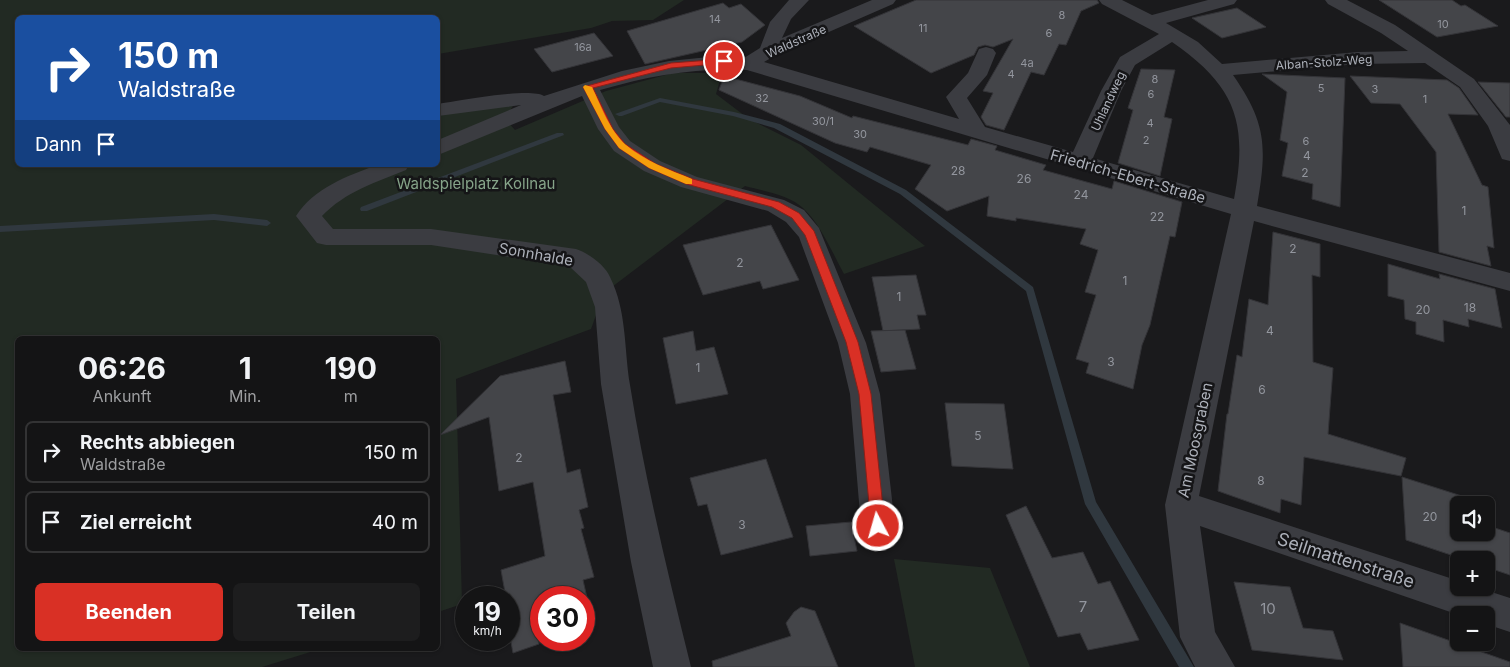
<!DOCTYPE html>
<html lang="de">
<head>
<meta charset="utf-8">
<style>
  body { margin:0; font-family:Inter,sans-serif; background:#1d1d1e; color:#f1f3f6; height:100vh; display:flex; flex-direction:column; font-size:19px; white-space:nowrap }
  * { box-sizing:border-box; margin:0 }
  p { font-size:16px; color:#9d9ea0 }
  .icon { flex:none; width:28px; height:28px; fill:none; stroke:currentColor; stroke-width:2; stroke-linecap:round; stroke-linejoin:round }
  .map { position:relative; flex:1; overflow:hidden }
  .details { position:absolute; left:15px; top:336px; width:425px; height:315px; display:flex; flex-direction:column; background:#141415; border-radius:8px; box-shadow:0 1px 4px #0004,0 0 0 1px #333334 }
  .details>* { flex:none }
  .guide { position:absolute; left:15px; top:15px; width:425px; height:152px; border-radius:8px; box-shadow:0 1px 4px #0004,0 0 0 1px #333334; background:#1a4fa0; color:#fff; overflow:hidden }
  .fabs { position:absolute; left:1450px; top:496px; display:grid; gap:10px }
  .fabs a { display:grid; place-items:center; width:45px; height:45px; border-radius:8px; background:#141415; box-shadow:0 1px 4px #0004,0 0 0 1px #333334; font-size:25px }
  .speed { position:absolute; left:455px; top:586px; display:flex; gap:10px; font-size:25px; font-weight:700; text-align:center }
  .speed>* { display:grid; place-content:center; width:65px; height:65px; border-radius:50%; background:#141415; box-shadow:0 1px 4px #0004,0 0 0 1px #333334; line-height:1 }
  .speed small { font-size:12px; font-weight:400 }
  .speed .limit { border:8px solid #d22; background:#fff; color:#111 }
  .pin { position:absolute; display:grid; place-items:center; width:42px; height:42px; color:#fff; margin:-21px; border:2px solid #fff; border-radius:50%; box-shadow:0 1px 5px #0007 }
  .me { position:absolute; width:55px; margin:-28px; rotate:354deg; stroke-linejoin:round; filter:drop-shadow(0 0 4px #0008) }
  .turn { display:flex; align-items:center; gap:18px; height:105px; padding:0 20px; font-size:22px }
  .turn .icon { width:65px; height:65px; stroke-width:2.5 }
  .turn b { display:block; font-size:35px; line-height:42px }
  .then { display:flex; align-items:center; height:48px; padding:0 20px; background:#0003; gap:10px; font-size:19px }
  .eta { display:flex; justify-content:space-evenly; align-items:center; height:85px; text-align:center }
  .eta b { font-size:30px; font-weight:700; line-height:35px }
  .action { display:flex; gap:10px; margin-top:auto; padding:10px 20px }
  .action a { flex:1; height:58px; border-radius:8px; background:#d93025; color:#fff; font-size:20px; font-weight:700; line-height:58px; text-align:center }
  .action a+a { background:#1d1d1e; color:#f1f3f6 }
  ul { padding:0; list-style:none }
  li { display:flex; align-items:center; gap:15px; height:62px; margin:0 10px 8px; padding:0 10px; border:2px solid #333334; border-radius:8px }
  li div { flex:1 }
  li b { display:block; font-size:19px }
  li em { font-style:normal }
  .map>svg:first-child { display:block }
  .green { fill:#222a23 }
  .lines { fill:none; stroke-linecap:round; stroke-linejoin:round }
  .stream { fill:#30383f; fill-rule:evenodd }
  .building { fill:#444549; stroke:#343438; fill-rule:evenodd }
  .minor { fill:#3b3c41; fill-rule:evenodd }
  .route { fill:#d93025; stroke:#8d1f18 }
  .slow { fill:#f59e0b }
  .labels { text-anchor:middle; dominant-baseline:central; stroke-width:5; stroke-linejoin:round; paint-order:stroke }
  .far-number-label { font-size:11px; fill:#93969e }
  .far-street-label { font-size:12px; fill:#adb1ba; stroke:#151517 }
  .number-label { font-size:12px; fill:#93969e }
  .street-label { font-size:15px; fill:#adb1ba; stroke:#151517 }
  .park-label { font-size:15px; fill:#86a489; stroke:#151517 }
  .near-number-label { font-size:15px; fill:#93969e }
  .near-street-label { font-size:18px; fill:#adb1ba; stroke:#151517 }
</style>
</head>
<body>
<div class="map">
<svg width="1510" height="667" viewBox="0 0 1510 667">
  <rect width="100%" height="100%" fill="#1a1a1c"/>
  <g class="green">
    <path d="M0,0H684L653,20L612,21L591,28L438,54V18H18V165H438V110L517,99L505,119L515,130L606,91L673,73H722L716,94L749,119L801,145L925,246L844,274C832,252 821,225 803,208C789,195 764,191 745,186L604,293L591,329L456,379L462,604L438,612V339H18V649H320L262,667H0Z"/>
    <polygon points="894,559 990,568 1030,667 915,667"/>
  </g>
  <g class="lines">
    <g class="stream">
      <polygon points="660,98 734,112 780,124 906,190 1033,287 1096,502 1194,667 1179,667 1085,504 1026,291 900,194 774,128 733,116 660,102 622,116 619,116 615,114"/>
      <polygon points="557,133 563,133 564,135 367,211 361,211 360,209 361,207"/>
      <polygon points="214,214 267,220 271,223 267,226 214,220 0,232 0,226"/>
    </g>
  </g>
  <g class="building">
    <polygon points="916,0 1097,0 1099,3 1081,11 1066,45 1059,44 1044,75 1031,72 1004,130 986,125 981,117 993,93 983,91 1013,39 993,47 985,45 978,47 974,55 931,73 854,26"/>
    <polygon points="1379,0 1452,0 1461,6 1465,5 1498,26 1437,37"/>
    <polygon points="723,3 729,8 741,4 765,25 742,42 645,64 627,31"/>
    <polygon points="1237,8 1266,27 1222,38 1192,18"/>
    <polygon points="594,33 613,56 552,72 534,49"/>
    <polygon points="1141,69 1175,70 1164,117 1172,119 1160,176 1118,163 1133,110 1128,108"/>
    <polygon points="1262,74 1345,78 1340,207 1312,199 1313,184 1282,176 1288,143 1280,140 1287,92"/>
    <polygon points="724,76 800,96 852,118 853,116 968,145 971,139 997,146 995,150 1046,165 1043,170 1112,189 1114,181 1182,202 1175,237 1170,236 1150,325 1142,345 1133,389 1086,373 1089,363 1076,359 1096,295 1085,292 1098,250 1080,244 1086,229 1016,218 1016,221 987,216 989,196 947,211 915,189 931,165 870,147 867,152 835,143 719,90"/>
    <polygon points="1350,76 1447,80 1459,88 1478,115 1448,114 1482,185 1488,187 1494,248 1487,246 1491,266 1439,252 1436,152 1400,104 1371,103"/>
    <polygon points="1478,82 1510,83 1510,117 1506,117"/>
    <polygon points="771,225 799,280 763,289 760,281 703,295 683,245"/>
    <polygon points="1273,232 1320,244 1320,277 1312,275 1313,362 1333,368 1328,434 1406,458 1401,476 1304,457 1301,505 1281,499 1280,513 1218,491 1227,414 1228,414 1237,355 1242,357 1249,299 1268,305"/>
    <polygon points="1388,264 1440,279 1439,274 1495,289 1502,328 1468,319 1469,327 1443,320 1444,342 1416,334 1416,322 1405,319 1404,300 1388,296"/>
    <polygon points="916,275 926,315 917,315 920,329 883,331 872,277"/>
    <polygon points="905,330 916,369 881,372 871,331"/>
    <polygon points="693,331 696,351 714,347 728,394 676,404 663,338"/>
    <polygon points="565,361 571,392 553,395 567,473 580,469 588,507 579,510 584,528 581,529 594,577 583,580 587,598 541,598 541,633 538,634 539,644 513,653 509,631 509,598 506,598 501,570 545,556 533,482 499,491 489,417 440,435 500,376"/>
    <polygon points="945,403 1004,404 1013,469 952,466"/>
    <polygon points="766,459 793,537 721,555 707,504 698,506 690,478"/>
    <path d="M1402,477L1487,504L1489,526L1510,533V575L1486,567V560H1466L1406,540ZM1459,505H1486V532H1459Z"/>
    <polygon points="1026,506 1052,558 1083,552 1098,584 1110,581 1139,640 1088,650 1080,633 1058,637 1006,515"/>
    <polygon points="851,522 857,551 810,556 806,526"/>
    <polygon points="1234,582 1290,587 1303,628 1333,631 1343,660 1252,650"/>
    <polygon points="801,607 815,611 838,667 713,667 712,661 791,636 786,623 794,612"/>
    <polygon points="1400,623 1510,662 1510,667 1403,667"/>
  </g>
  <g class="lines">
    <g class="minor">
      <path d="M789,0H809L791,19L782,38L872,0H896L893,4L776,55L764,62L959,119L946,97L968,73L979,49L986,47L993,49L996,53L987,75L967,98L985,127L1073,152L1101,91L1120,57L1159,34L1102,4L1099,0H1122L1152,15L1208,0H1237L1234,4L1166,23L1198,42L1222,64L1358,52L1408,51L1381,33L1328,4L1325,0H1347L1395,25L1474,79L1510,125V161L1502,159L1488,126L1460,87L1425,63L1358,64L1233,75C1267,124 1267,147 1257,206L1510,273V291L1254,221L1199,496L1459,581V588H1479L1510,598V632L1486,624V615H1459L1200,526L1215,632L1235,667H1195L1180,637L1165,505L1231,214L747,70C692,68 652,75 600,90L619,127L630,141L660,161L697,177L784,200L804,210L819,228L866,343L880,394L895,526L890,537L878,541L866,537L861,526L850,394L838,343L799,237L786,222L768,211L681,187L644,171L614,151L598,129L582,96L438,155V140L521,105L438,116V104C457,101 530,87 544,96L622,71L669,61L709,57L744,58L760,48L770,22ZM1172,42C1237,87 1248,123 1234,199L1093,158L1121,91L1135,65Z"/>
      <path d="M377,165H409L406,170C376,182 345,192 322,216L333,229H431L576,249C588,253 605,265 610,277C627,311 624,349 630,385C645,480 668,574 691,667H653L631,562L601,384L595,307L586,282L569,266L431,245H326L317,243L296,216C314,188 347,176 377,165Z"/>
    </g>
  </g>
  <polygon class="route" points="724,59 727,59 727,63 671,68 593,88 613,129 625,144 656,164 693,179 779,202 799,213 814,231 858,342 871,394 885,526 883,531 878,532 873,531 871,526 859,394 846,342 805,235 792,218 772,207 686,184 649,168 619,148 605,129 583,87 671,63"/>
  <path class="slow" d="M585,85L592,87C601,106 610,131 626,145C645,161 670,170 692,179V184H686L649,168L619,148L605,129L583,87Z"/>
  <g class="labels">
    <g class="far-number-label">
      <text x="1062" y="15">8</text>
      <text x="715" y="19">14</text>
      <text x="1443" y="24">10</text>
      <text x="923" y="28">11</text>
      <text x="1049" y="33">6</text>
      <text x="583" y="47">16a</text>
      <text x="1027" y="63">4a</text>
      <text x="1011" y="74">4</text>
      <text x="1155" y="79">8</text>
      <text x="1321" y="88">5</text>
      <text x="1375" y="89">3</text>
      <text x="1151" y="94">6</text>
      <text x="762" y="98">32</text>
      <text x="1425" y="99">1</text>
      <text x="823" y="121">30/1</text>
      <text x="1150" y="123">4</text>
      <text x="860" y="134">30</text>
      <text x="1146" y="140">2</text>
      <text x="1306" y="141">6</text>
    </g>
    <g class="far-street-label">
      <text transform="translate(796 41) rotate(-24)">Waldstraße</text>
      <text transform="translate(1324 62) rotate(-4)">Alban-Stolz-Weg</text>
      <text transform="translate(1108 101) rotate(-65)">Uhlandweg</text>
    </g>
    <g class="number-label">
      <text x="1307" y="155">4</text>
      <text x="958" y="170">28</text>
      <text x="1305" y="172">2</text>
      <text x="1024" y="178">26</text>
      <text x="1081" y="194">24</text>
      <text x="1464" y="210">1</text>
      <text x="1157" y="216">22</text>
      <text x="1293" y="248">2</text>
      <text x="740" y="262">2</text>
      <text x="1125" y="280">1</text>
      <text x="899" y="296">1</text>
      <text x="1470" y="307">18</text>
      <text x="1423" y="309">20</text>
      <text x="1270" y="330">4</text>
      <text x="1111" y="361">3</text>
      <text x="698" y="367">1</text>
      <text x="1262" y="389">6</text>
      <text x="978" y="435">5</text>
      <text x="519" y="457">2</text>
      <text x="1261" y="480">8</text>
      <text x="1430" y="516">20</text>
      <text x="742" y="524">3</text>
    </g>
    <g class="street-label">
      <text transform="translate(1128 176) rotate(16)">Friedrich-Ebert-Straße</text>
      <text transform="translate(536 254) rotate(10)">Sonnhalde</text>
      <text transform="translate(1195 440) rotate(-78)">Am Moosgraben</text>
    </g>
    <g class="park-label">
      <text x="476" y="183">Waldspielplatz Kollnau</text>
    </g>
    <g class="near-number-label">
      <text x="1083" y="606">7</text>
      <text x="1268" y="608">10</text>
    </g>
    <g class="near-street-label">
      <text transform="translate(1346 560) rotate(18)">Seilmattenstraße</text>
    </g>
  </g>
</svg>
<div class="fabs">
<a><svg class="icon" aria-label="sound" viewBox="0 0 24 24"><path d="M4 9h4l5-4v14l-5-4H4zM17 9q2 3 0 6"/></svg></a>
<a>+</a>
<a>−</a>
</div>
<div class="speed"><div>19<small>km/h</small></div><div class="limit">30</div></div>
<div class="pin" style="left:724px;top:61px;background:#d93025"><svg class="icon" aria-label="arrive" viewBox="0 0 24 24"><path d="M6 21V4h12l-3 4 3 4H6"/></svg></div>
<svg class="me" style="left:878px;top:526px" viewBox="-20 -20 40 40"><circle r="17" fill="#d93025" stroke="#fff" stroke-width="3"/><path d="M0-11L8 9 0 5-8 9z" fill="#fff"/></svg>
<div class="guide">
<div class="turn"><svg class="icon" aria-label="right" viewBox="0 0 24 24"><path d="M7 20v-9h11M14 6l5 5-5 5"/></svg><div><b>150 m</b>Waldstraße</div></div>
<div class="then">Dann<svg class="icon" aria-label="arrive" viewBox="0 0 24 24"><path d="M6 21V4h12l-3 4 3 4H6"/></svg></div>
</div>
<section class="details">
<div class="eta">
<div><b>06:26</b><p>Ankunft</p></div>
<div><b>1</b><p>Min.</p></div>
<div><b>190</b><p>m</p></div>
</div>
<ul>
<li><svg class="icon" aria-label="right" viewBox="0 0 24 24"><path d="M7 20v-9h11M14 6l5 5-5 5"/></svg><div><b>Rechts abbiegen</b><p>Waldstraße</p></div><em>150 m</em></li>
<li><svg class="icon" aria-label="arrive" viewBox="0 0 24 24"><path d="M6 21V4h12l-3 4 3 4H6"/></svg><div><b>Ziel erreicht</b></div><em>40 m</em></li>
</ul>
<div class="action"><a>Beenden</a><a>Teilen</a></div>
</section>
</div>
</body>
</html>
